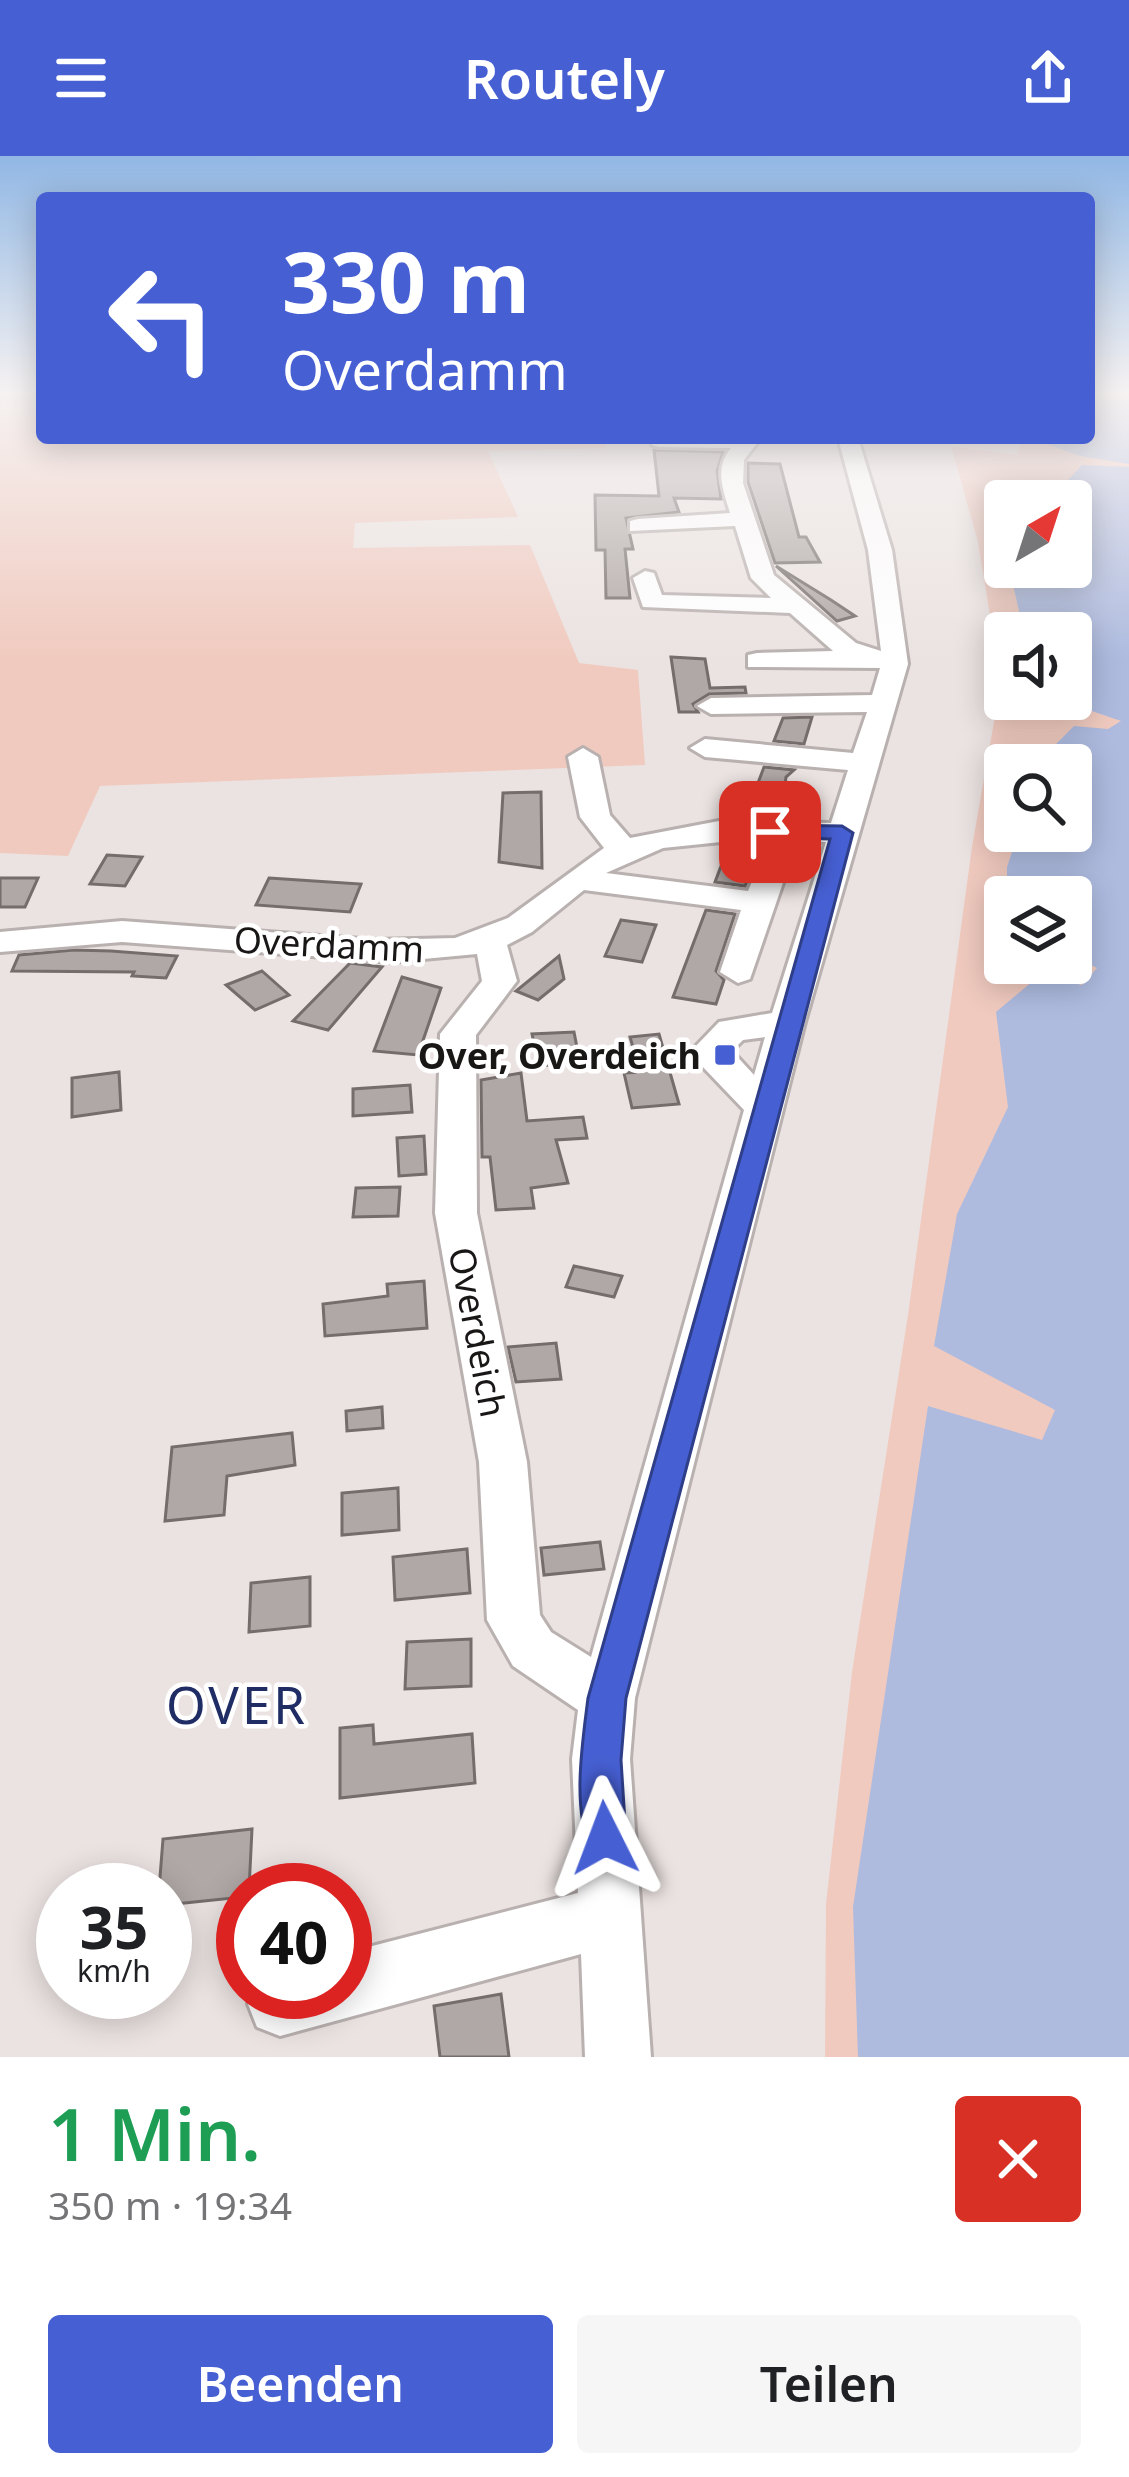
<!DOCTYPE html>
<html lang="de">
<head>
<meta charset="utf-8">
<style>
  body { margin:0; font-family:"Noto Sans",sans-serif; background:#f6f6f6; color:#202124; height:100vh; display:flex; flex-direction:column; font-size:45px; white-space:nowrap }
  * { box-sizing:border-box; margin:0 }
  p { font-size:39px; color:#757577 }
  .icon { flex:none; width:66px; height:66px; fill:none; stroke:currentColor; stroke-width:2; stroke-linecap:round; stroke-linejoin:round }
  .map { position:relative; height:1901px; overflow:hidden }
  .details { display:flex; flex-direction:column; background:#fff; flex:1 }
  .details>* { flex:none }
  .guide { position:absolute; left:36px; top:36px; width:1059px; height:252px; border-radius:12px; box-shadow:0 6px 30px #0003; background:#465fd2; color:#fff; overflow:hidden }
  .needle { width:78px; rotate:39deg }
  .fabs { position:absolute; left:984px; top:324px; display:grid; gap:24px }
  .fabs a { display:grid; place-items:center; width:108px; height:108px; border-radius:12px; background:#fff; box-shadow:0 6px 30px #0003; font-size:60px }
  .speed { position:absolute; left:36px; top:1707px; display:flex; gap:24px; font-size:60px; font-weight:700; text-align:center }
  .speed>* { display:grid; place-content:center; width:156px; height:156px; border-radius:50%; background:#fff; box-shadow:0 6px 30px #0003; line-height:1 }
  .speed small { font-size:30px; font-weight:400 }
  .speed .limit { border:18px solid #d22; background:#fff; color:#111 }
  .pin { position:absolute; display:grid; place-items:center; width:102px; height:102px; color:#fff; margin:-51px; border-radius:24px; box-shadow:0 6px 18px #0006 }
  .me { position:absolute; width:132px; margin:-66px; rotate:357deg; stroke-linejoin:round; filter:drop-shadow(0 0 9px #0008) }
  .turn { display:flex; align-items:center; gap:42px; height:252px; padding:0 48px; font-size:54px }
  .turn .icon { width:156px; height:156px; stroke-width:2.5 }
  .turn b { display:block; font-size:84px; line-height:102px }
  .round { display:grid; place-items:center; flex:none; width:126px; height:126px; border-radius:12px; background:#f6f6f6 }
  .overview { display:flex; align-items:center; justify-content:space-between; height:204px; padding:0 48px }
  h1 { font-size:72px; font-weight:600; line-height:90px; color:#1e9e55 }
  .primary-button { display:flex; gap:24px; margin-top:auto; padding:24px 48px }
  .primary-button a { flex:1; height:138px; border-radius:12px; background:#465fd2; color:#fff; font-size:48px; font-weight:600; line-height:138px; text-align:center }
  .primary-button a+a { background:#f6f6f6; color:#202124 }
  header { display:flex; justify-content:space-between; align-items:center; height:156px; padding:0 48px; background:#465fd2; color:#fff; font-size:54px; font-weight:600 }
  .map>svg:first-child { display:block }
  .green { fill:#f0cabf; fill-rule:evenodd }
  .water { fill:#aebbdf }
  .building { fill:#b0a8a6; stroke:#746d6b; stroke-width:3 }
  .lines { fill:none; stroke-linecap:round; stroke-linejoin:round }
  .minor-casing { stroke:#b9b1af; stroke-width:6 }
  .minor { fill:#fff; fill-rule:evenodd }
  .route { fill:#465fd2; stroke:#2e3e88; stroke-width:3 }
  .poi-dot { fill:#465fd2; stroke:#fff; stroke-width:4.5 }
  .labels { text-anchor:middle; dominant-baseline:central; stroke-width:9; stroke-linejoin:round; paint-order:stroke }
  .street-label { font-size:36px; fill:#191616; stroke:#fff }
  .poi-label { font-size:36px; font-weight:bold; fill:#191616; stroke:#fff; text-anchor:end }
  .near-quarter-label { font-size:51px; letter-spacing:3px; fill:#202d65; stroke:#fff }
</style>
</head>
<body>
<header><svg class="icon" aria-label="menu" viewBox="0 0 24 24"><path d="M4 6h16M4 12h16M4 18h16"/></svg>Routely<svg class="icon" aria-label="share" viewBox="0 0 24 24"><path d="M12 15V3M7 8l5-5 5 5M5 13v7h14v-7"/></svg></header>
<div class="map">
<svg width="1129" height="1901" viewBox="0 0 1129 1901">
  <rect width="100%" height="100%" fill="#ebe3e1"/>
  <g class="green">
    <polygon points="0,238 42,238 42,282 607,282 605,292 488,295 518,361 355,367 353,392 530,389 579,507 638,514 645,609 100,630 68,700 0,697"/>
    <path d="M1089,238H1129V1901H825L826,1748L852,1516L908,1159L972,691L1001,526L978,386L951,290L1017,299L1023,282H1089ZM1005,345H1071V411H1005ZM1005,477H1071V543H1005ZM1005,609H1071V675H1005ZM1005,741H1071V807H1005Z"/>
  </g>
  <g class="water">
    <polygon points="1089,238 1129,238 1129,308 1080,300 1031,282 1089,282"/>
    <polygon points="1082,309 1129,311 1129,1901 858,1901 853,1751 928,1250 1042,1284 1055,1254 934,1190 957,1058 1008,951 996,856 1040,819 1082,829 1097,812 1071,799 1071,741 1007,741 1007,711 1019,675 1071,675 1071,609 1046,598 1074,570 1108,573 1121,565 1057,543 1071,543 1071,477 1024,477 1009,411 1071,411 1071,345 1041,345 1053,340"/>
  </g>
  <g class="building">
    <polygon points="654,294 723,296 717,315 721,343 674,342 679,356 626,362 633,393 625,393 630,442 606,442 605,394 596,394 595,339 659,340"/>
    <polygon points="748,307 780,308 799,381 806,381 820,406 775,407 748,326"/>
    <polygon points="776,410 831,444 855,460 837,465"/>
    <polygon points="671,501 705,503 710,532 745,531 746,537 709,538 693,548 698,556 679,556"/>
    <polygon points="812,561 804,588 774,585 783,562"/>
    <polygon points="764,611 794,614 786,621 784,637 755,635"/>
    <polygon points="541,636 542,712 499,706 503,637"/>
    <polygon points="726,697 764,702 754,709 745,730 715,726"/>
    <polygon points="107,699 142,701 125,730 90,728"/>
    <polygon points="0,722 38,722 25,751 0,751"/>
    <polygon points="269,722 314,725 361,728 350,756 256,749"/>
    <polygon points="706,754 735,758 716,815 724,824 716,848 673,841"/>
    <polygon points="621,764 656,769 642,806 605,800"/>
    <polygon points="74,794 111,795 177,800 166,822 132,820 134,816 12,815 19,799"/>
    <polygon points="559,800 564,823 559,827 538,844 516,835"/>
    <polygon points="350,807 382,811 328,874 293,865"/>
    <polygon points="262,815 289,839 255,854 226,829"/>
    <polygon points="402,821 441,832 418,899 374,895"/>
    <polygon points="574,876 580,907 539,910 532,878"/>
    <polygon points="659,878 679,948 632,952 624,917 640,916 630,881"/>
    <polygon points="119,916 121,954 72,961 72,922"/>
    <polygon points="521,917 527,965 583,961 587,982 556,984 568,1027 531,1032 534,1052 496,1054 490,1001 482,1001 481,924"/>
    <polygon points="410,929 412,956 353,960 353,933"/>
    <polygon points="424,980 426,1018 399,1020 397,982"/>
    <polygon points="400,1031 398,1060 353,1061 356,1032"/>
    <polygon points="574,1110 622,1120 614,1141 566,1131"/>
    <polygon points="424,1125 427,1172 325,1180 323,1148 388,1140 387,1128"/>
    <polygon points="556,1187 561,1223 516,1226 508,1191"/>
    <polygon points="382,1251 383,1272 347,1275 346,1255"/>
    <polygon points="292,1277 295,1309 227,1320 224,1359 165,1365 172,1291"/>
    <polygon points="398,1332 399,1374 342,1379 342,1337"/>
    <polygon points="600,1386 604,1413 544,1419 541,1392"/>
    <polygon points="467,1393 470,1437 395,1444 393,1401"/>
    <polygon points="310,1421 310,1470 249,1476 251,1427"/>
    <polygon points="471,1483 471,1530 405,1533 407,1486"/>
    <polygon points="373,1569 374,1588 472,1578 475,1627 340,1642 340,1572"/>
    <polygon points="252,1673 249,1734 243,1734 243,1741 165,1749 165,1734 159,1734 163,1683"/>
    <polygon points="501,1838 509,1901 440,1901 434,1850"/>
  </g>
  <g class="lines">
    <defs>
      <path id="minor" d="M651,282H761L744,304L743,327L774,419L856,487L881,495L868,394L838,282H858L892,394L908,508L805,866L635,1542L630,1603L651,1901H585L581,1798L280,1880L257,1871L248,1848L253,1836H345V1797L578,1737L572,1603L578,1554L513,1510L487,1464L479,1306L435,1057L440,878L482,825L477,798L391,806L122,786L0,796V776L122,765L375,784L455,782L508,762L604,692L580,661L568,601L583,592L598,601L610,659L630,682L719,665L831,667L848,614L705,601L690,592L705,583L853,597L867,556L711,558L697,550L711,542L872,539L880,512L748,511V499L757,497L833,495L790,457L643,451L633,422L645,415L654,417L662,439L771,442L751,422L735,370L630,375V365L638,363L730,357C723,334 714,312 731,292L659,291L652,289ZM750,683L826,686L772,857L719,866L694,892L701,909L744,954L591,1501L551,1476L540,1459L527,1306L477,1057L476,879L517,825L507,789L532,776L584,734L741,754L720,816L738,827L750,823L786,718L782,711H758L748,735L606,717L663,692ZM765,881L754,919L732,895L743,884Z"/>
    </defs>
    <use href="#minor" class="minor-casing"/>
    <use href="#minor" class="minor"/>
  </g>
  <linearGradient id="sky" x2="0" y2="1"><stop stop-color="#91b7e4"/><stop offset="0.47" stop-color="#f6f2f2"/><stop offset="1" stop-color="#f6f2f2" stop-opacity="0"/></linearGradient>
  <rect width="1129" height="504" fill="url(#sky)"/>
  <path class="route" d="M770,669L842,670L853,677L626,1542L621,1604L626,1682L620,1696L605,1702L591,1696C572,1651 582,1590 588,1542L830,683L762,681L759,676Z"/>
  <rect class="poi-dot" x="713" y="887" width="24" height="24" rx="6"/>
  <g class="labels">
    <g class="street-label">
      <text transform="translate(329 788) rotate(3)">Overdamm</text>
      <text transform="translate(478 1176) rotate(79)">Overdeich</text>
    </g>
    <g class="poi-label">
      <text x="701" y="899">Over, Overdeich</text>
    </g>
    <g class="near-quarter-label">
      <text x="237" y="1548">OVER</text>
    </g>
  </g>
</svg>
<div class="fabs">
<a><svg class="needle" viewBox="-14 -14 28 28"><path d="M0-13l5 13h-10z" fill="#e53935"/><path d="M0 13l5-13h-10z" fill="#757577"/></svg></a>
<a><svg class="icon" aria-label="sound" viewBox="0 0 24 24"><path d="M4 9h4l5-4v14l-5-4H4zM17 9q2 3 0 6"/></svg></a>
<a><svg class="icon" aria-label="search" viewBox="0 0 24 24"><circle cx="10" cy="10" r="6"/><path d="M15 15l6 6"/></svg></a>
<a><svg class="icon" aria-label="layers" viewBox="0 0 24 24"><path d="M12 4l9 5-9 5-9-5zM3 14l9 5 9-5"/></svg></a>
</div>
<div class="speed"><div>35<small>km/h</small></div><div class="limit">40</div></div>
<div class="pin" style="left:770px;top:676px;background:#d93025"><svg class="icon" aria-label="arrive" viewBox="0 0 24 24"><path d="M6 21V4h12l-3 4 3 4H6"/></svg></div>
<svg class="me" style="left:605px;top:1682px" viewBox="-20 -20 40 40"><path d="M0-17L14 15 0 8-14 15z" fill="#465fd2" stroke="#fff" stroke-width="4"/></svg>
<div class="guide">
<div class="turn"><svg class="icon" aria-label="left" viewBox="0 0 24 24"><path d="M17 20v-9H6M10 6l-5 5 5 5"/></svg><div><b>330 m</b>Overdamm</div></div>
</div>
</div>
<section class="details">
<div class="overview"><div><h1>1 Min.</h1><p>350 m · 19:34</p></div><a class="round" style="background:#d93025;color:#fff"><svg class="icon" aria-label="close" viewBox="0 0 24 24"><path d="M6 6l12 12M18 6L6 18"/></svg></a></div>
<div class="primary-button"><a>Beenden</a><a>Teilen</a></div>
</section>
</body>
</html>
